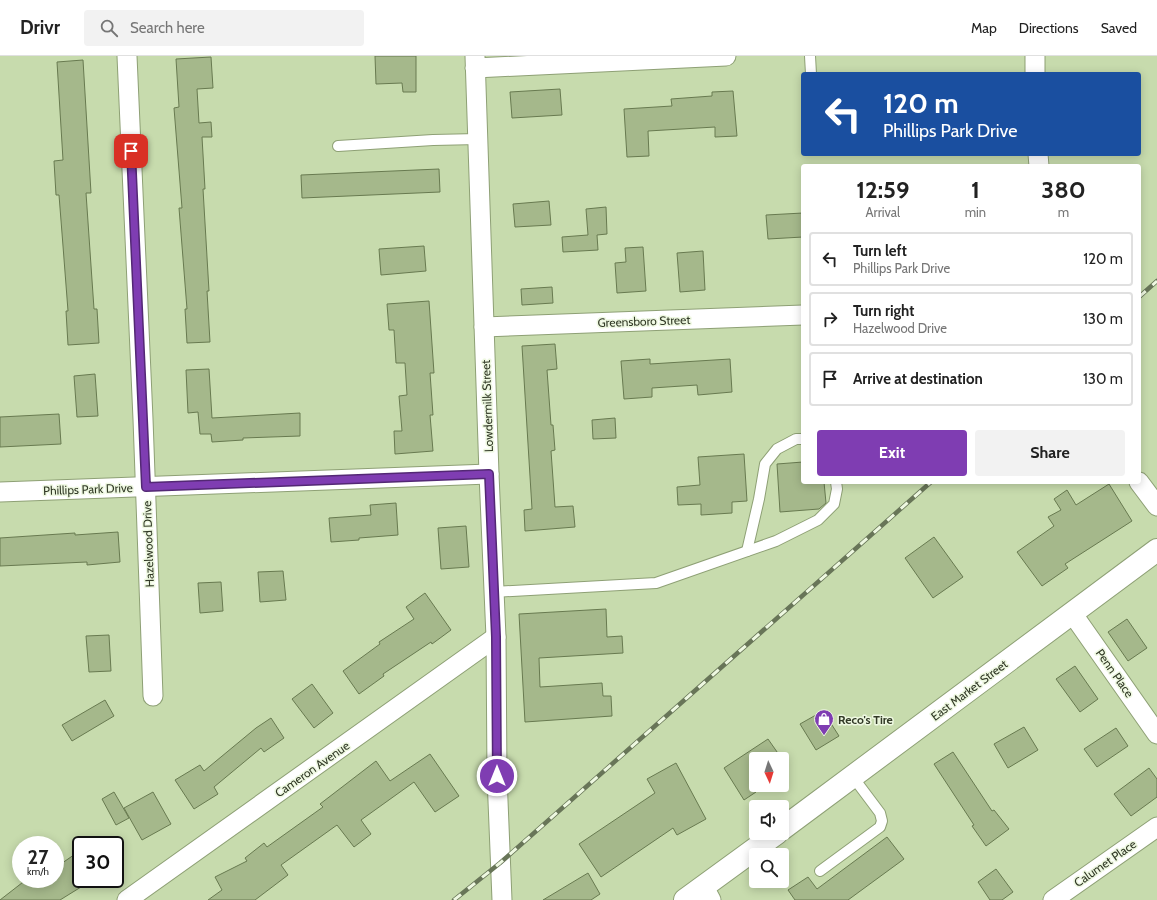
<!DOCTYPE html>
<html lang="en">
<head>
<meta charset="utf-8">
<style>
  body { margin:0; font-family:Cabin,sans-serif; background:#f2f2f2; color:#222; height:100vh; display:flex; flex-direction:column; font-size:15px; white-space:nowrap }
  * { box-sizing:border-box; margin:0 }
  p { font-size:13px; color:#767676 }
  .icon { flex:none; width:22px; height:22px; fill:none; stroke:currentColor; stroke-width:2; stroke-linecap:round; stroke-linejoin:round }
  .map { position:relative; flex:1; overflow:hidden }
  .drawer { position:absolute; left:801px; top:108px; width:340px; height:320px; display:flex; flex-direction:column; background:#fff; border-radius:4px; box-shadow:0 2px 10px #0003 }
  .drawer>* { flex:none }
  .guide { position:absolute; left:801px; top:16px; width:340px; height:84px; border-radius:4px; box-shadow:0 2px 10px #0003; background:#1a4fa0; color:#fff; overflow:hidden }
  .needle { width:26px; rotate:176deg }
  .fabs { position:absolute; left:749px; top:696px; display:grid; gap:8px }
  .fabs a { display:grid; place-items:center; width:40px; height:40px; border-radius:4px; background:#fff; box-shadow:0 2px 10px #0003; font-size:20px }
  .speed { position:absolute; left:12px; top:780px; display:flex; gap:8px; font-size:20px; font-weight:700; text-align:center }
  .speed>* { display:grid; place-content:center; width:52px; height:52px; border-radius:50%; background:#fff; box-shadow:0 2px 10px #0003; line-height:1 }
  .speed small { font-size:10px; font-weight:400 }
  .speed .limit { border:2px solid #111; border-radius:6px; background:#fff; color:#111 }
  .pin { position:absolute; display:grid; place-items:center; width:34px; height:34px; color:#fff; margin:-17px; border-radius:8px; box-shadow:0 2px 6px #0006 }
  .me { position:absolute; width:44px; margin:-22px; rotate:0deg; stroke-linejoin:round; filter:drop-shadow(0 0 3px #0008) }
  .turn { display:flex; align-items:center; gap:14px; height:84px; padding:0 16px; font-size:18px }
  .turn .icon { width:52px; height:52px; stroke-width:2.5 }
  .turn b { display:block; font-size:28px; line-height:34px }
  .eta { display:flex; justify-content:space-evenly; align-items:center; height:68px; text-align:center }
  .eta b { font-size:24px; font-weight:800; line-height:28px }
  .action { display:flex; gap:8px; margin-top:auto; padding:8px 16px }
  .action a { flex:1; height:46px; border-radius:4px; background:#7f3db2; color:#fff; font-size:16px; font-weight:800; line-height:46px; text-align:center }
  .action a+a { background:#f2f2f2; color:#222 }
  ul { padding:0; list-style:none }
  li { display:flex; align-items:center; gap:12px; height:54px; margin:0 8px 6px; padding:0 8px; border:2px solid #e0e0e0; border-radius:4px }
  li div { flex:1 }
  li b { display:block; font-size:15px }
  li em { font-style:normal }
  header { display:flex; align-items:center; gap:24px; box-sizing:border-box; height:56px; padding:0 20px; background:#fff; border-bottom:1px solid #e0e0e0 }
  header strong { font-size:19px }
  nav { display:flex; gap:22px; margin-inline-start:auto; font-size:14px }
  .search { width:280px; height:36px; background:#f2f2f2; display:flex; align-items:center; gap:10px; box-sizing:border-box; padding:0 14px; border-radius:4px; color:#767676; font-size:15px }
  .map>svg:first-child { display:block }
  .building { fill:#a5b88b; stroke:#687a50 }
  .lines { fill:none; stroke-linecap:round; stroke-linejoin:round }
  .lane-casing { stroke:#8ea075; stroke-width:12 }
  .street-casing { stroke:#8ea075; stroke-width:21 }
  .secondary-casing { stroke:#8ea075; stroke-width:24 }
  .lane { stroke:#fff; stroke-width:10 }
  .street { stroke:#fff; stroke-width:19 }
  .secondary { stroke:#fff; stroke-width:22 }
  .rail-casing { stroke:#687558; stroke-width:4.5 }
  .rail { stroke:#eef8e1; stroke-width:3; stroke-dasharray:9; stroke-linecap:butt }
  .route-casing { stroke:#532874; stroke-width:10 }
  .route { stroke:#7f3db2; stroke-width:7 }
  .labels { text-anchor:middle; dominant-baseline:central; stroke-width:3; stroke-linejoin:round; paint-order:stroke }
  .street-label { font-size:12px; fill:#313926; stroke:#eef8e1 }
  .poi-label { font-size:12px; font-weight:bold; fill:#313926; stroke:#eef8e1; text-anchor:start }
</style>
</head>
<body>
<header>
<strong>Drivr</strong>
<div class="search"><svg class="icon" aria-label="search" viewBox="0 0 24 24"><circle cx="10" cy="10" r="6"/><path d="M15 15l6 6"/></svg>Search here</div>
<nav><a>Map</a><a>Directions</a><a>Saved</a></nav>
</header>
<div class="map">
<svg width="1157" height="844" viewBox="0 0 1157 844">
  <rect width="100%" height="100%" fill="#c7dbad"/>
  <g class="building">
    <polygon points="375,0 416,0 416,36 403,36 402,27 376,28"/>
    <polygon points="211,1 213,32 197,33 199,67 211,66 212,81 202,81 205,133 203,133 209,235 207,235 210,286 187,287 185,253 187,253 179,152 182,152 174,52 179,51 176,3"/>
    <polygon points="83,4 91,137 86,137 94,253 97,253 99,287 68,289 66,255 68,255 63,190 59,139 56,139 54,105 63,104 57,6"/>
    <polygon points="560,33 562,59 512,62 510,36"/>
    <polygon points="733,35 737,80 715,81 715,71 648,75 649,100 627,101 624,53 672,50 671,43 712,40 712,36"/>
    <polygon points="439,113 440,136 302,142 301,119"/>
    <polygon points="549,145 551,169 515,171 513,148"/>
    <polygon points="606,151 607,178 597,179 598,194 563,196 562,181 588,179 586,153"/>
    <polygon points="803,157 803,181 768,183 766,159"/>
    <polygon points="424,190 426,215 381,219 379,193"/>
    <polygon points="643,191 646,235 617,237 615,207 626,206 625,192"/>
    <polygon points="703,195 705,234 680,236 677,197"/>
    <polygon points="552,231 553,247 522,249 521,233"/>
    <polygon points="429,245 434,317 430,317 433,359 430,359 433,395 395,398 394,375 402,375 399,340 407,339 405,307 396,307 394,274 389,274 387,248"/>
    <polygon points="555,288 557,313 547,314 551,369 553,369 555,394 551,395 555,451 573,450 575,471 525,475 524,454 532,453 522,290"/>
    <polygon points="650,303 650,308 730,303 732,336 698,339 697,329 652,332 652,341 624,343 621,305"/>
    <polygon points="209,313 212,362 300,357 300,380 243,382 243,384 212,386 211,378 200,378 198,356 188,357 186,314"/>
    <polygon points="95,318 98,360 77,361 74,320"/>
    <polygon points="59,358 61,388 0,391 0,361"/>
    <polygon points="615,362 616,382 593,383 592,364"/>
    <polygon points="744,398 747,445 732,446 732,457 701,459 701,448 678,449 677,431 700,429 698,401"/>
    <polygon points="803,406 803,426 824,426 826,447 819,453 780,456 777,408"/>
    <polygon points="1109,428 1132,465 1065,508 1068,512 1042,530 1017,496 1054,470 1048,461 1061,454 1054,443 1067,434 1076,449"/>
    <polygon points="396,447 398,479 359,482 359,484 331,486 329,462 371,459 370,449"/>
    <polygon points="466,470 469,511 441,513 438,472"/>
    <polygon points="118,476 120,506 87,509 87,506 0,510 0,482 75,477 75,479"/>
    <polygon points="934,481 963,521 933,542 905,502"/>
    <polygon points="283,515 286,544 260,546 258,516"/>
    <polygon points="221,526 223,555 200,557 198,527"/>
    <polygon points="425,537 451,574 432,588 431,586 383,618 384,620 359,638 343,615 380,588 379,586 414,563 406,551"/>
    <polygon points="606,553 607,581 622,580 623,597 539,602 540,631 602,627 603,640 611,640 612,660 525,666 519,558"/>
    <polygon points="1127,563 1147,592 1128,605 1108,576"/>
    <polygon points="109,579 111,615 89,616 86,580"/>
    <polygon points="1075,610 1098,643 1080,656 1056,623"/>
    <polygon points="312,628 333,657 314,672 292,643"/>
    <polygon points="105,644 114,660 72,685 62,669"/>
    <polygon points="823,655 839,680 816,694 800,668"/>
    <polygon points="271,662 284,682 264,696 261,692 214,731 218,738 194,753 175,724 200,709 204,715 256,672"/>
    <polygon points="1024,671 1038,694 1008,712 994,688"/>
    <polygon points="1116,672 1128,690 1097,711 1084,693"/>
    <polygon points="768,683 782,703 756,703 756,736 744,744 724,712"/>
    <polygon points="953,696 992,755 994,754 1009,773 986,790 972,770 974,769 934,708"/>
    <polygon points="430,698 459,740 435,756 414,726 361,764 371,778 354,791 337,769 281,809 288,819 255,844 208,844 222,834 215,821 247,805 245,802 264,787 267,791 323,751 320,748 376,705 390,725"/>
    <polygon points="676,707 706,763 677,779 673,772 601,821 579,788 655,737 647,723"/>
    <polygon points="1149,712 1157,723 1157,741 1131,760 1114,738"/>
    <polygon points="114,736 129,762 116,769 102,743"/>
    <polygon points="153,736 171,768 142,784 124,752"/>
    <polygon points="887,781 904,803 848,844 795,844 788,834 808,821 817,833"/>
    <polygon points="81,794 81,831 60,844 0,844 27,823 55,823 55,812"/>
    <polygon points="996,813 1013,836 1002,844 990,844 978,826"/>
    <polygon points="588,817 600,838 591,844 543,844"/>
  </g>
  <g class="lines">
    <defs>
      <g id="lane">
        <polyline points="810,0 811,18"/>
        <polyline points="338,90 433,84 478,83"/>
        <polyline points="747,495 759,443 765,408 777,393 796,383 803,383"/>
        <polyline points="494,536 656,527 776,485 818,464 834,448 837,433 836,426"/>
        <polyline points="820,815 880,771 882,765 880,757 853,721"/>
      </g>
      <g id="street">
        <polyline points="127,0 143,363 153,640"/>
        <polyline points="475,0 489,418 496,581 497,720 502,844"/>
        <polyline points="1035,0 1035,18"/>
        <polyline points="475,12 726,0"/>
        <polyline points="1038,98 1039,110"/>
        <polyline points="484,271 803,259"/>
        <polyline points="1139,426 1157,450"/>
        <polyline points="0,436 489,418"/>
        <polyline points="1072,557 1157,678"/>
        <polyline points="704,831 711,844"/>
        <polyline points="127,844 496,581"/>
        <polyline points="1053,844 1157,771"/>
      </g>
      <g id="secondary">
        <polyline points="782,773 1157,494"/>
        <polyline points="685,844 777,777"/>
      </g>
    </defs>
    <use href="#lane" class="lane-casing"/>
    <use href="#street" class="street-casing"/>
    <use href="#secondary" class="secondary-casing"/>
    <use href="#lane" class="lane"/>
    <use href="#street" class="street"/>
    <use href="#secondary" class="secondary"/>
    <defs>
      <g id="rail">
        <polyline points="1139,241 1157,225"/>
        <polyline points="454,844 500,807 931,426"/>
      </g>
    </defs>
    <use href="#rail" class="rail-casing"/>
    <use href="#rail" class="rail"/>
  </g>
  <g class="lines">
    <defs>
      <polyline id="route" points="131,95 146,431 489,418 496,581 497,720"/>
    </defs>
    <use href="#route" class="route-casing"/>
    <use href="#route" class="route"/>
  </g>
  <defs>
    <symbol id="shop-pin" viewBox="-11 -11 22 30"><path d="M0 17L-7.5 6A9.5 9.5 0 1 1 7.5 6Z" fill="#7f3db2" stroke="#eef8e1"/><path d="M-5-2.5h2.3a2.7 3.5 0 0 1 5.4 0H5L5.5 6h-11ZM-1.5-2.5h3a1.5 2.3 0 0 0-3 0Z" fill="#fff"/></symbol>
  </defs>
  <g fill-rule="evenodd">
    <use href="#shop-pin" x="813" y="652" width="22" height="30"/>
  </g>
  <g class="labels">
    <g class="street-label">
      <text transform="translate(644 265) rotate(-2)">Greensboro Street</text>
      <text transform="translate(487 350) rotate(-92)">Lowdermilk Street</text>
      <text transform="translate(88 433) rotate(-2)">Phillips Park Drive</text>
      <text transform="translate(148 488) rotate(-92)">Hazelwood Drive</text>
      <text transform="translate(1115 617) rotate(55)">Penn Place</text>
      <text transform="translate(969 634) rotate(-37)">East Market Street</text>
      <text transform="translate(312 713) rotate(-35)">Cameron Avenue</text>
      <text transform="translate(1105 807) rotate(-35)">Calumet Place</text>
    </g>
    <g class="poi-label">
      <text x="838" y="663">Reco's Tire</text>
    </g>
  </g>
</svg>
<div class="fabs">
<a><svg class="needle" viewBox="-14 -14 28 28"><path d="M0-13l5 13h-10z" fill="#e53935"/><path d="M0 13l5-13h-10z" fill="#767676"/></svg></a>
<a><svg class="icon" aria-label="sound" viewBox="0 0 24 24"><path d="M4 9h4l5-4v14l-5-4H4zM17 9q2 3 0 6"/></svg></a>
<a><svg class="icon" aria-label="search" viewBox="0 0 24 24"><circle cx="10" cy="10" r="6"/><path d="M15 15l6 6"/></svg></a>
</div>
<div class="speed"><div>27<small>km/h</small></div><div class="limit">30</div></div>
<div class="pin" style="left:131px;top:95px;background:#d93025"><svg class="icon" aria-label="arrive" viewBox="0 0 24 24"><path d="M6 21V4h12l-3 4 3 4H6"/></svg></div>
<svg class="me" style="left:497px;top:720px" viewBox="-20 -20 40 40"><circle r="17" fill="#7f3db2" stroke="#fff" stroke-width="3"/><path d="M0-11L8 9 0 5-8 9z" fill="#fff"/></svg>
<div class="guide">
<div class="turn"><svg class="icon" aria-label="left" viewBox="0 0 24 24"><path d="M17 20v-9H6M10 6l-5 5 5 5"/></svg><div><b>120 m</b>Phillips Park Drive</div></div>
</div>
<section class="drawer">
<div class="eta">
<div><b>12:59</b><p>Arrival</p></div>
<div><b>1</b><p>min</p></div>
<div><b>380</b><p>m</p></div>
</div>
<ul>
<li><svg class="icon" aria-label="left" viewBox="0 0 24 24"><path d="M17 20v-9H6M10 6l-5 5 5 5"/></svg><div><b>Turn left</b><p>Phillips Park Drive</p></div><em>120 m</em></li>
<li><svg class="icon" aria-label="right" viewBox="0 0 24 24"><path d="M7 20v-9h11M14 6l5 5-5 5"/></svg><div><b>Turn right</b><p>Hazelwood Drive</p></div><em>130 m</em></li>
<li><svg class="icon" aria-label="arrive" viewBox="0 0 24 24"><path d="M6 21V4h12l-3 4 3 4H6"/></svg><div><b>Arrive at destination</b></div><em>130 m</em></li>
</ul>
<div class="action"><a>Exit</a><a>Share</a></div>
</section>
</div>
</body>
</html>
